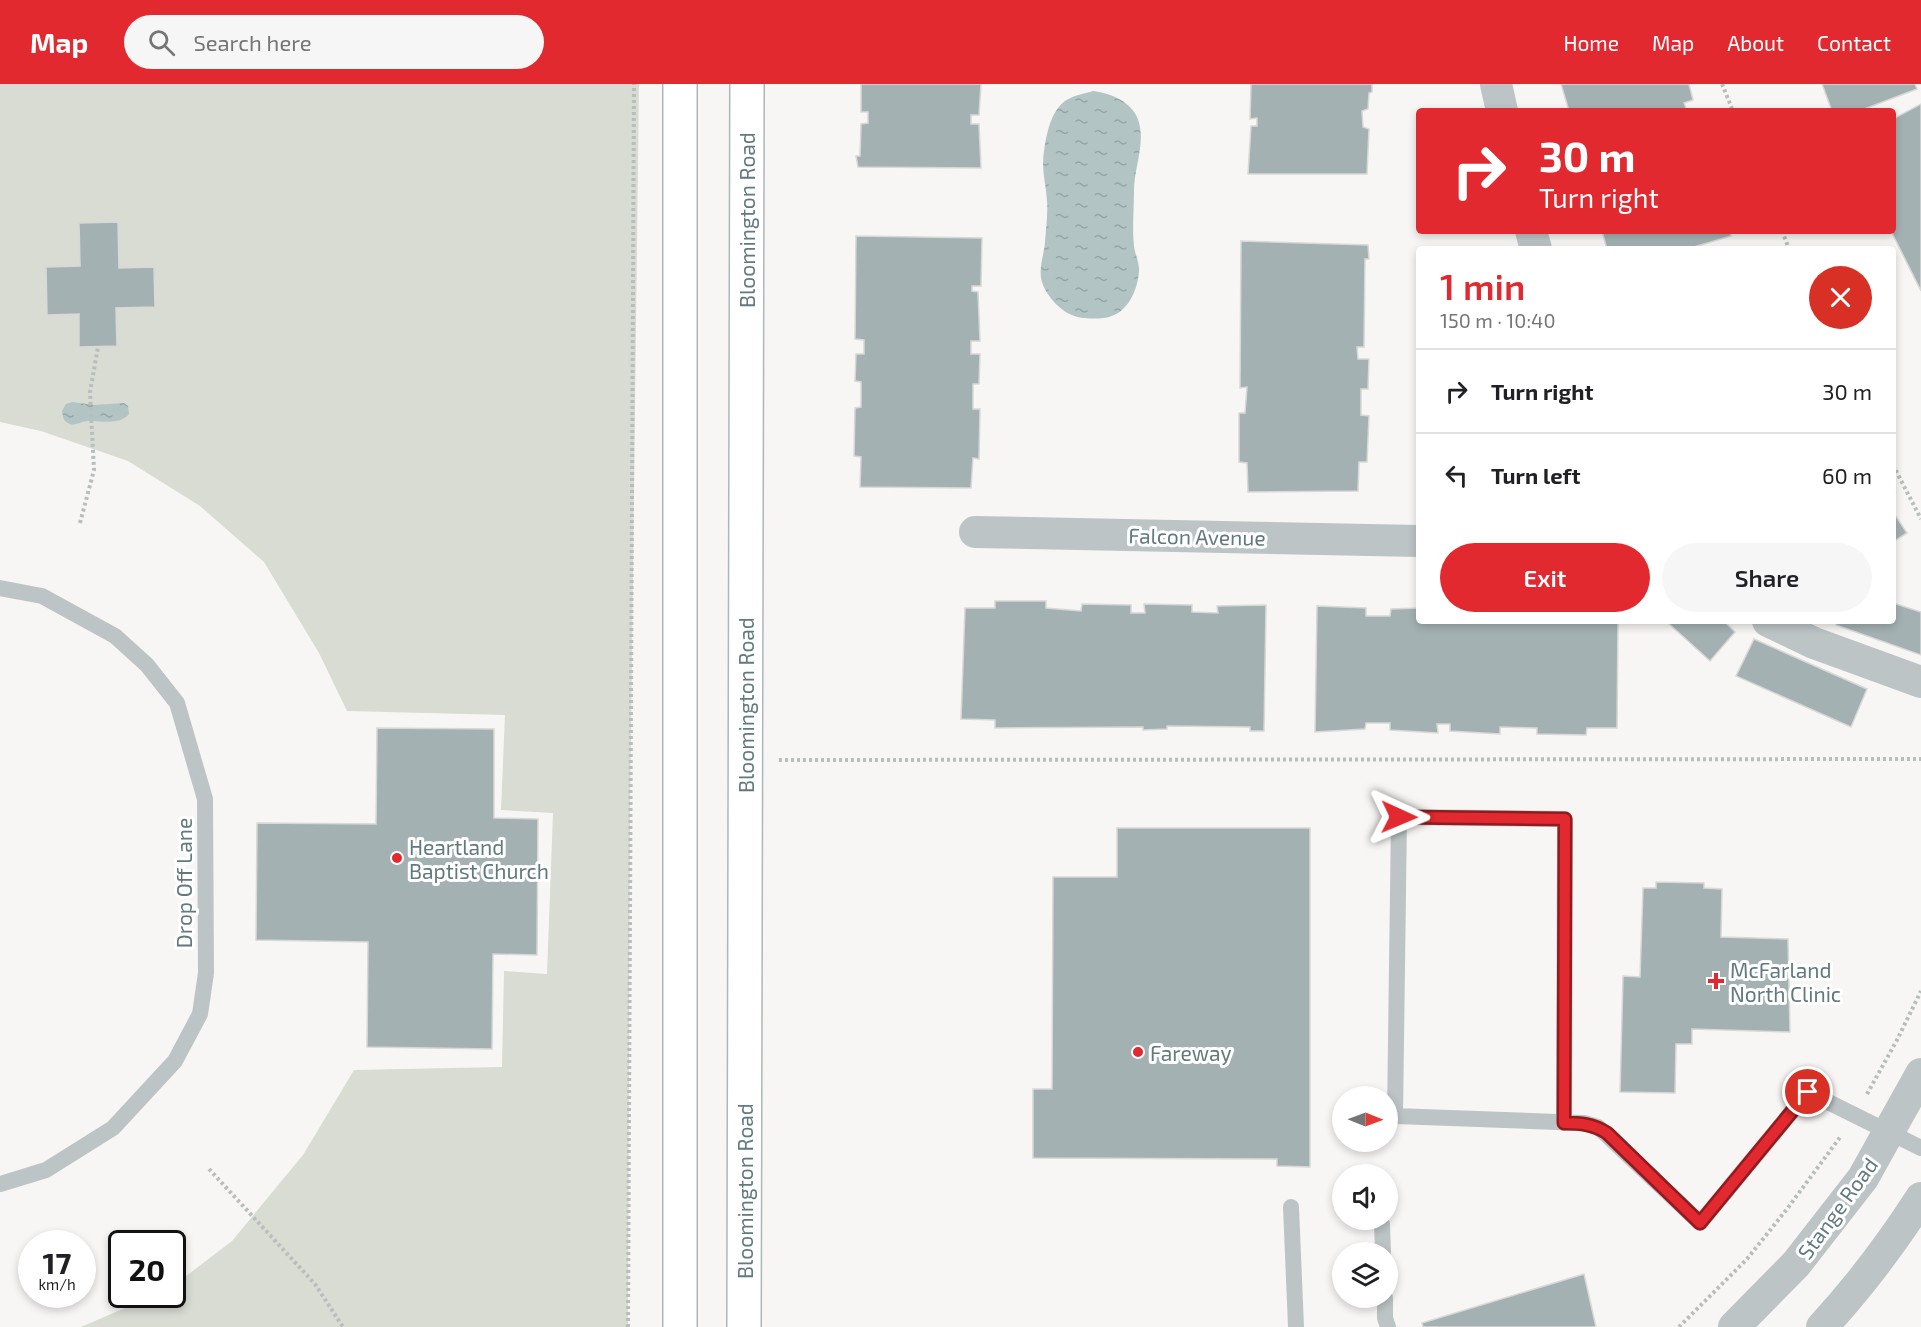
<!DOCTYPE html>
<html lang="en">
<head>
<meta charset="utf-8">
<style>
  body { margin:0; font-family:"Exo 2",sans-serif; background:#f6f6f6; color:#202124; height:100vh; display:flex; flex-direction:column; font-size:22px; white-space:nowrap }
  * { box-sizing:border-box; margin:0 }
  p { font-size:20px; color:#757577 }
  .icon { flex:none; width:33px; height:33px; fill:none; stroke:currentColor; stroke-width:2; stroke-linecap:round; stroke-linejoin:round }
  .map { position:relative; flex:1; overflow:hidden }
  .sheet { position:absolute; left:1416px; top:162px; width:480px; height:378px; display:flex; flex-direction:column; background:#fff; border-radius:6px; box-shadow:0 3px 9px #0003 }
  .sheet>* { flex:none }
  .top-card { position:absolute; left:1416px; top:24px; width:480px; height:126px; border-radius:6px; box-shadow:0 3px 9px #0003; background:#e1292f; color:#fff; overflow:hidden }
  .needle { width:39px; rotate:91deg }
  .buttons { position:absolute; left:1332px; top:1002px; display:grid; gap:12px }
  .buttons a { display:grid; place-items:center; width:66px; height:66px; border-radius:50%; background:#fff; box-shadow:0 3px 9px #0003; font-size:30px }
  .speed { position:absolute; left:18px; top:1146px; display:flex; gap:12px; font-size:30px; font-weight:700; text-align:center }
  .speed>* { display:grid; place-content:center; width:78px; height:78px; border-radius:50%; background:#fff; box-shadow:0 3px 9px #0003; line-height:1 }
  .speed small { font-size:15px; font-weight:400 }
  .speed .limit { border:3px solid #111; border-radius:9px; background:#fff; color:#111 }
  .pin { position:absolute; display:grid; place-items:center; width:51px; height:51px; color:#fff; margin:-26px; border:3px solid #fff; border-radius:50%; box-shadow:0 2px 6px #0007 }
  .me { position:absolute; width:66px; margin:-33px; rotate:91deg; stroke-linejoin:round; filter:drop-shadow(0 0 4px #0008) }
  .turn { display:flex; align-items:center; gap:21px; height:126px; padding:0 24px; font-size:27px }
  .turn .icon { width:78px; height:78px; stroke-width:2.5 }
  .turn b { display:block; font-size:42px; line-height:51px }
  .round { display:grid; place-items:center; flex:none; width:63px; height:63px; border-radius:32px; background:#f6f6f6 }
  .overview { display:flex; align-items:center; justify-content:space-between; height:102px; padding:0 24px }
  h1 { font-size:36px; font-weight:600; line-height:45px; color:#e1292f }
  .button { display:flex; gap:12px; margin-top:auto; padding:12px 24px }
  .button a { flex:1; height:69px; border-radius:36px; background:#e1292f; color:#fff; font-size:24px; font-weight:600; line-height:69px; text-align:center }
  .button a+a { background:#f6f6f6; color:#202124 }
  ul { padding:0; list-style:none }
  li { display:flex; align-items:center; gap:18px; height:84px; padding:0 24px; border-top:2px solid #e0e0e0 }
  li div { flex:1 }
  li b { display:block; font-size:22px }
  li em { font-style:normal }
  header { display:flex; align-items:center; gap:36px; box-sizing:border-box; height:84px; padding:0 30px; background:#e1292f; color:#fff }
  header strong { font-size:28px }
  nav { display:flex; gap:33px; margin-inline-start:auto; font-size:21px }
  .search { width:420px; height:54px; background:#f6f6f6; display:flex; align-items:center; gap:15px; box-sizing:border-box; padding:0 21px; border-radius:33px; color:#757577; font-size:22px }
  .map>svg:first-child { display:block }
  .green { fill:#d8dcd3 }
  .water { fill:url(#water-ripples) }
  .building { fill:#a4b1b3; stroke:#d8d8d6; stroke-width:1.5 }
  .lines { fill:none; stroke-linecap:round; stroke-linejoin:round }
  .secondary-casing { stroke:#adb7b9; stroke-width:36 }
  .path { stroke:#b8bdbe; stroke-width:4; stroke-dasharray:3 3; stroke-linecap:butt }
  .lane { stroke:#bdc4c6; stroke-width:16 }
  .street { stroke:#bdc4c6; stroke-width:32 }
  .secondary { stroke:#fff; stroke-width:33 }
  .route-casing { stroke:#921b1f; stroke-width:15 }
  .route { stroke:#e1292f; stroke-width:10 }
  .poi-dot { fill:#e1292f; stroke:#fff; stroke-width:2 }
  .labels { text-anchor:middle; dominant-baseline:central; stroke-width:6; stroke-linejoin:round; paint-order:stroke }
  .street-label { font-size:21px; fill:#627a7e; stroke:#fff }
  .poi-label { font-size:21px; fill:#627a7e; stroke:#fff; text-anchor:start }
</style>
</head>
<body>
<header>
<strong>Map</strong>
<div class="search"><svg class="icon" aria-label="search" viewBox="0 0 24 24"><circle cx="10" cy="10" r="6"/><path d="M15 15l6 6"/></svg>Search here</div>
<nav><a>Home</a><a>Map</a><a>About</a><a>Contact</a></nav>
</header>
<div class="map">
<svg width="1921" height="1243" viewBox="0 0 1921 1243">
  <defs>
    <pattern id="water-ripples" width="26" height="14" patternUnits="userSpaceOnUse" patternTransform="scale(1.5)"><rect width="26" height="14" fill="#b2c5c4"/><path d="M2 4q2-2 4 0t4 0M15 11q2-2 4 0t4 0" fill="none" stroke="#94a5a4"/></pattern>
  </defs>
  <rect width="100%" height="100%" fill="#f7f6f4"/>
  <polygon class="green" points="0,0 639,0 630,732 628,1243 81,1243 155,1211 172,1210 173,1202 232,1157 303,1071 354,986 502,983 504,887 547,890 553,729 501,726 505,631 347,627 319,569 264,478 200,422 128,377 41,347 0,338"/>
  <g class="water">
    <path d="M1093,7C1109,9 1128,16 1136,31C1148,54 1134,82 1134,107C1134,125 1132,144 1134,162C1135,171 1140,179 1139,188C1137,209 1126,232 1103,234C1094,235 1080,235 1072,231C1059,226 1046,211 1042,198C1038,185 1044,171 1045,158C1046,144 1048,130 1047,117C1046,100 1041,85 1044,67C1046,53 1049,36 1058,24C1067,12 1079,11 1093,7Z"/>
    <path d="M72,318L94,321L124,319L128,322L129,330C119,342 100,336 87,337C80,338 74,343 68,339C63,337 63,332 62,327L66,320Z"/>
  </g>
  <g class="building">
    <polygon points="861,0 981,0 979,31 971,31 971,40 979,40 981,84 858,83 856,72 860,72 861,40 868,39 868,28 861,28"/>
    <polygon points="1251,0 1372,0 1372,8 1369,9 1368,25 1362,27 1363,43 1369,45 1367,90 1248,90 1251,42 1257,42 1257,34 1250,35"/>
    <polygon points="1561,0 1689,0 1693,16 1684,19 1687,27 1569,27"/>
    <polygon points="1822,0 1915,0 1917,5 1859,27 1832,27"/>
    <polygon points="1921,20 1921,207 1891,147 1893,147 1893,35"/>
    <polygon points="118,138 119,184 154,183 155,223 116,224 117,262 79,263 79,230 47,231 46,183 80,182 79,139"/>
    <polygon points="1602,147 1730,147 1731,152 1687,165 1607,165"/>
    <polygon points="856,152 982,154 981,202 972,202 972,207 978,208 980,257 971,257 971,270 980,270 979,300 973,300 973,325 980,325 979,375 973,374 971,404 860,403 861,373 854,372 855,324 861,323 861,298 855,297 856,270 864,270 864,256 855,255"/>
    <polygon points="1241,157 1368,161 1369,175 1365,175 1364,263 1357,263 1358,275 1369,275 1368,305 1361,305 1361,331 1369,332 1367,378 1359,378 1358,407 1248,408 1247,379 1239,378 1239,329 1245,329 1247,303 1240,304"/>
    <polygon points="1893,428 1907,449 1893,458"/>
    <polygon points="995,517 1046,517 1046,524 1081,527 1082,520 1131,521 1131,529 1145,529 1144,520 1192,521 1192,528 1218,529 1217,522 1266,521 1264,647 1250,647 1250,643 1167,642 1167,645 1143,646 1143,643 995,644 995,636 961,635 965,524 995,524"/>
    <polygon points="1893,519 1921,528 1921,571 1836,541 1837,537 1893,537"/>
    <polygon points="1317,522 1366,524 1366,532 1390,532 1391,525 1419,524 1419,537 1618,537 1617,644 1587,644 1586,651 1537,650 1537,644 1500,643 1500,650 1450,647 1450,640 1437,640 1438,649 1390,646 1390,639 1366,639 1365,645 1315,648"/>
    <polygon points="1666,537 1724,537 1735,548 1710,577"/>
    <polygon points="1754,555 1867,605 1851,643 1736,592"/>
    <polygon points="377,644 494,645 494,734 538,735 537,871 493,870 492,965 367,963 368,858 256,856 257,739 376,740"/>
    <polygon points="1117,744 1310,744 1310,1083 1277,1082 1277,1075 1033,1074 1033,1005 1052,1005 1053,793 1117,793"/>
    <polygon points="1656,798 1704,799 1704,804 1722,805 1721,853 1788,855 1790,948 1692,945 1692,960 1676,960 1675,1009 1620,1008 1623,892 1640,893 1643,804 1656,804"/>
    <polygon points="1584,1190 1596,1243 1423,1243 1422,1239"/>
  </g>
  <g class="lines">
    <defs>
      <g id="secondary">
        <polyline points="680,1243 680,0"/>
        <polyline points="744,1243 747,0"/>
      </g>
    </defs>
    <use href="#secondary" class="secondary-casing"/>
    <g class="path">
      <polyline points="1722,0 1733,27"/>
      <polyline points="1782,147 1789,165"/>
      <polyline points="1893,381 1921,435"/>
      <polyline points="80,439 94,386 90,308 98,263"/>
      <polyline points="779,676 1921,675"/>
      <polyline points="1867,1010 1897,956 1921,907"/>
      <polyline points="209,1085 315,1200 343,1243"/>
      <polyline points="628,1243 634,0"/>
      <polyline points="1679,1243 1747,1175 1787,1125 1841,1052"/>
    </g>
    <g class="lane">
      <polyline points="0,504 42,512 115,552 147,581 177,619 205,715 206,889 200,930 175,977 113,1044 46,1086 0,1100"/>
      <polyline points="1564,1039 1565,735 1399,733 1395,1032 1584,1039 1598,1043 1700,1139 1808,1008 1921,1064"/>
      <polyline points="1291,1123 1296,1243"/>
      <polyline points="1382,1140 1383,1168"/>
      <polyline points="1385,1214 1385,1234 1388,1243"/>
    </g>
    <g class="street">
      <polyline points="1496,0 1502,27"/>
      <polyline points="1531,147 1536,165"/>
      <polyline points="975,448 1419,457"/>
      <polyline points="1768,537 1814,559 1921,598"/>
      <polyline points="1734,1243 1796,1180 1863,1094 1921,990"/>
      <path d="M1822,1243C1858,1204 1892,1159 1921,1114"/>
    </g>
    <use href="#secondary" class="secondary"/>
  </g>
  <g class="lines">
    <defs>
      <path id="route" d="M1399,733L1565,735L1564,1039C1580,1039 1593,1040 1607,1049L1700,1139L1808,1008"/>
    </defs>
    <use href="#route" class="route-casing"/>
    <use href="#route" class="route"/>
  </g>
  <g class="poi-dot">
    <circle cx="397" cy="774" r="6"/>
    <path d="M1713 888h6v6h6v6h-6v6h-6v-6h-6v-6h6z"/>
    <circle cx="1138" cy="968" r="6"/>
  </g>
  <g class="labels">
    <g class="street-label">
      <text transform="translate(746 136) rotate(-90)">Bloomington Road</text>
      <text transform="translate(1197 452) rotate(1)">Falcon Avenue</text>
      <text transform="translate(745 621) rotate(-90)">Bloomington Road</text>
      <text transform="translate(183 799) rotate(-90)">Drop Off Lane</text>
      <text transform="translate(744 1107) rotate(-90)">Bloomington Road</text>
      <text transform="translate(1837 1124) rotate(-54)">Stange Road</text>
    </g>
    <g class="poi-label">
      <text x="409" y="762">Heartland<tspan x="409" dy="24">Baptist Church</tspan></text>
      <text x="1730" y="885">McFarland<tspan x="1730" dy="24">North Clinic</tspan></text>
      <text x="1150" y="968">Fareway</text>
    </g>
  </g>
</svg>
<div class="buttons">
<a><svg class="needle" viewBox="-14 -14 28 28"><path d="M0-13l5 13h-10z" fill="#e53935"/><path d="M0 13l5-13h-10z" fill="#757577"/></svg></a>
<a><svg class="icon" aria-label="sound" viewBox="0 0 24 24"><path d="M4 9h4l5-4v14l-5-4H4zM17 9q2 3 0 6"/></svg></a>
<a><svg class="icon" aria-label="layers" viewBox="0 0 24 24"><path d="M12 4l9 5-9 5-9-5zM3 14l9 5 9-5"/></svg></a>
</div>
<div class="speed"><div>17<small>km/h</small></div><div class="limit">20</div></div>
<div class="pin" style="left:1808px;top:1008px;background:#d93025"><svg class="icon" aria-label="arrive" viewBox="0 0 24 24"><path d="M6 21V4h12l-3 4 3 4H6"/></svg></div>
<svg class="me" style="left:1399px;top:733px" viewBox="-20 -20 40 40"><path d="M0-17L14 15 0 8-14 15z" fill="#e1292f" stroke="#fff" stroke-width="4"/></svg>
<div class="top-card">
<div class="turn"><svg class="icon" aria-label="right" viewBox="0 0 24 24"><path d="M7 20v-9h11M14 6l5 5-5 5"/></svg><div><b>30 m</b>Turn right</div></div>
</div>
<section class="sheet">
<div class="overview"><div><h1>1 min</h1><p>150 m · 10:40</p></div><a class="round" style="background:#d93025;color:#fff"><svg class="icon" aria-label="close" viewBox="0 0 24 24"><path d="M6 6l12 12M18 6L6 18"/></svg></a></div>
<ul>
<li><svg class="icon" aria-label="right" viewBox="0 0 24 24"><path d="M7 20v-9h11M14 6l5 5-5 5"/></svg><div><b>Turn right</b></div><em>30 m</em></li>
<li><svg class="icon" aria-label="left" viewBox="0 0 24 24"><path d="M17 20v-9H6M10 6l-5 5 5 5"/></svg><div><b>Turn left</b></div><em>60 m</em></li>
</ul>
<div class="button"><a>Exit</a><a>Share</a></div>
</section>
</div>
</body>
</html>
